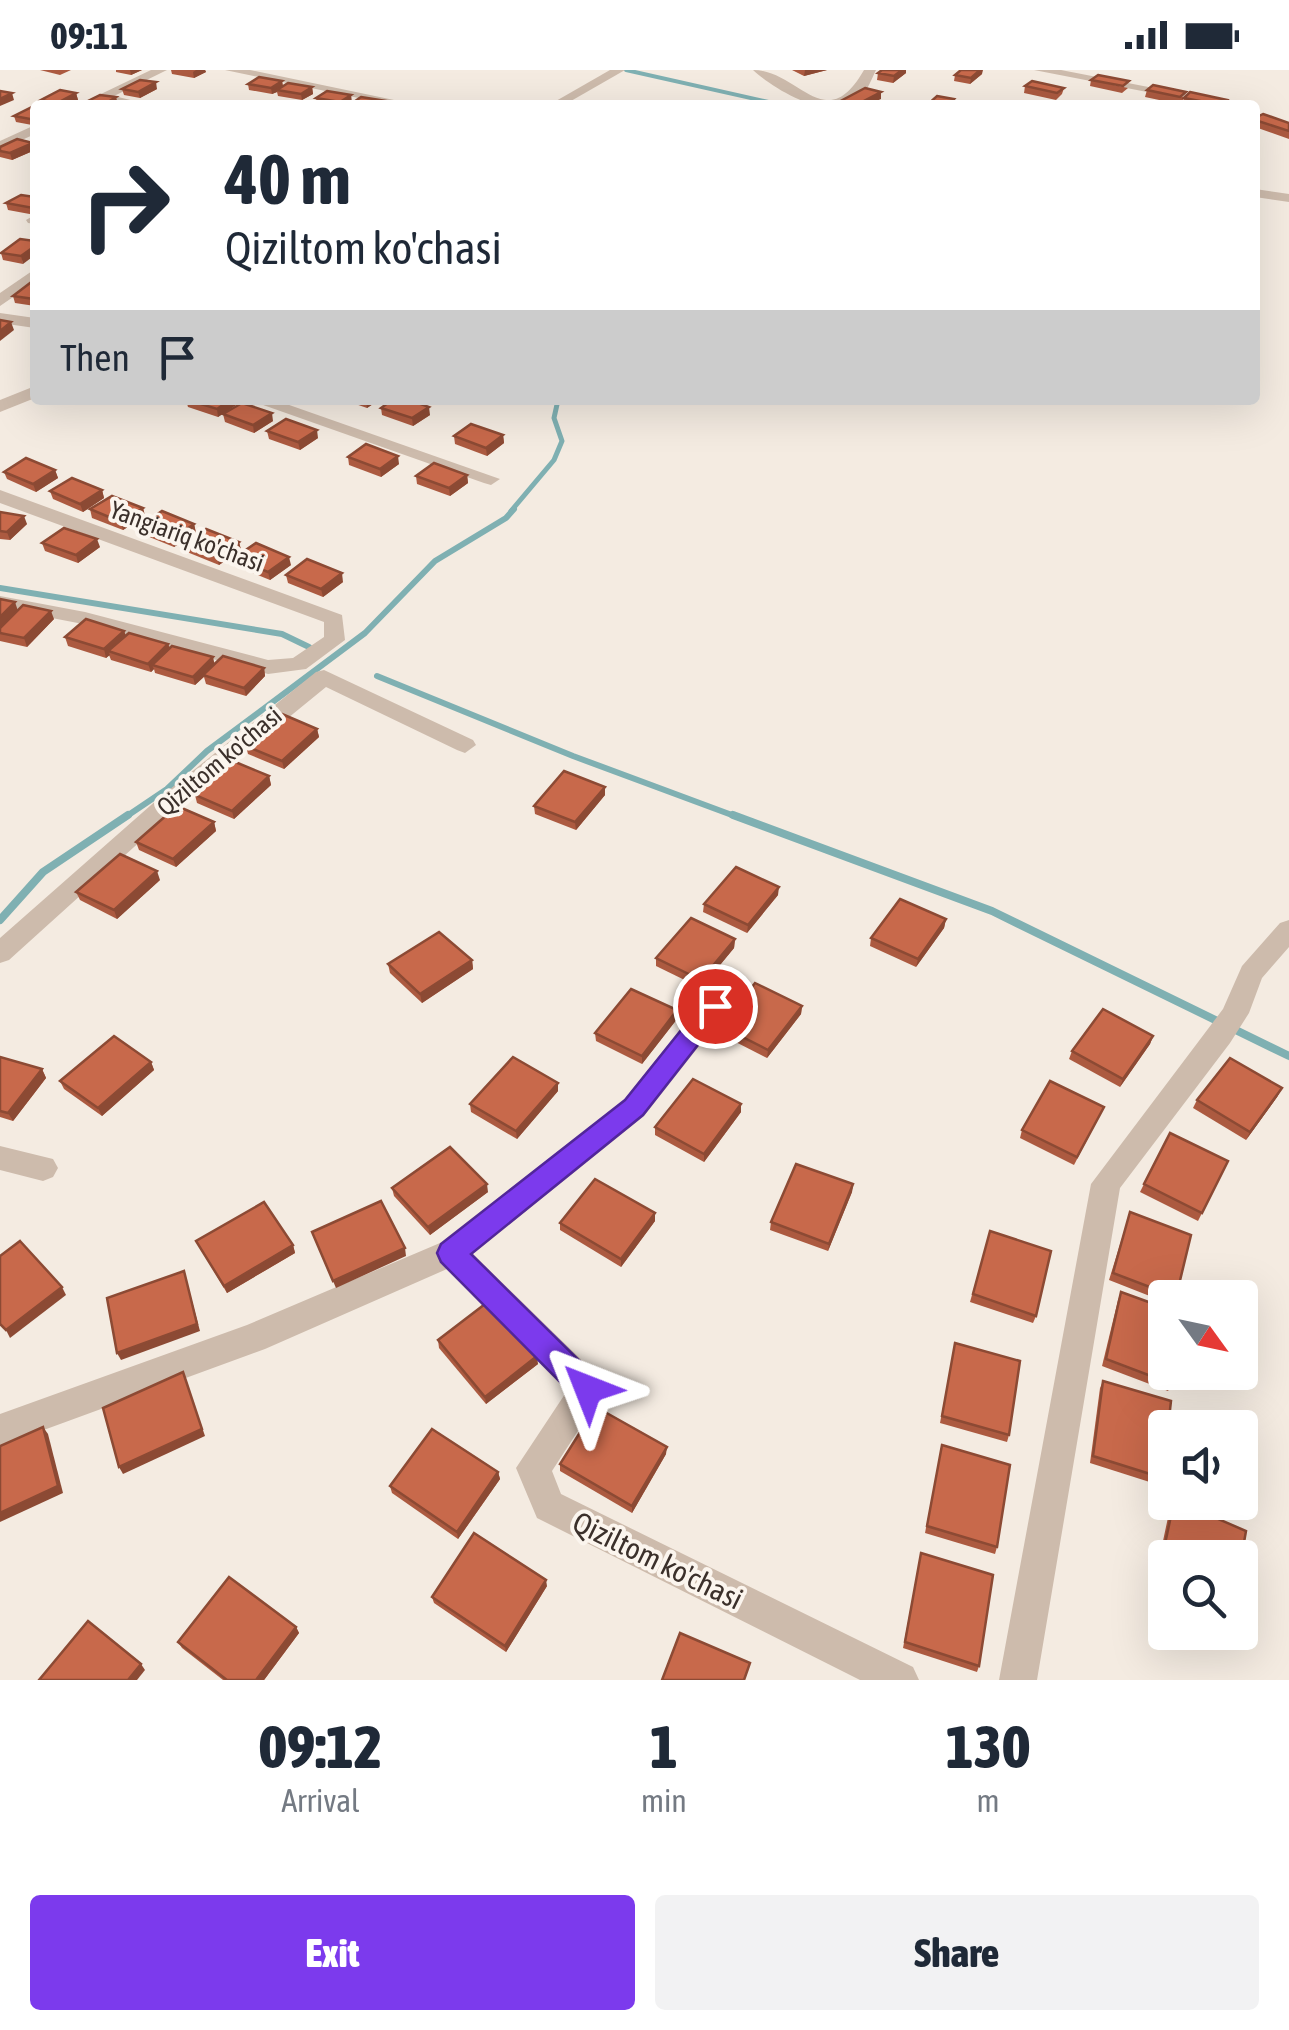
<!DOCTYPE html>
<html lang="en">
<head>
<meta charset="utf-8">
<style>
  body { margin:0; font-family:"Asap Condensed",sans-serif; background:#f2f2f3; color:#1f2937; height:100vh; display:flex; flex-direction:column; font-size:38px; white-space:nowrap }
  * { box-sizing:border-box; margin:0 }
  p { font-size:32px; color:#747a83 }
  .icon { flex:none; width:55px; height:55px; fill:none; stroke:currentColor; stroke-width:2; stroke-linecap:round; stroke-linejoin:round }
  .map { position:relative; height:1610px; overflow:hidden }
  .side { display:flex; flex-direction:column; background:#fff; flex:1 }
  .side>* { flex:none }
  .hud { position:absolute; left:30px; top:30px; width:1230px; height:305px; border-radius:10px; box-shadow:0 10px 40px #0002; background:#fff; color:#1f2937; overflow:hidden }
  .needle { width:65px; rotate:123deg }
  .fabs { position:absolute; left:1148px; top:1210px; display:grid; gap:20px }
  .fabs a { display:grid; place-items:center; width:110px; height:110px; border-radius:10px; background:#fff; box-shadow:0 10px 40px #0002; font-size:50px }
  .pin { position:absolute; display:grid; place-items:center; width:85px; height:85px; color:#fff; margin:-42px; border:5px solid #fff; border-radius:50%; box-shadow:0 2px 10px #0007 }
  .me { position:absolute; width:110px; margin:-55px; rotate:315deg; stroke-linejoin:round; filter:drop-shadow(0 0 8px #0008) }
  .turn { display:flex; align-items:center; gap:35px; height:210px; padding:0 30px; font-size:45px }
  .turn .icon { width:130px; height:130px; stroke-width:2.5 }
  .turn b { display:block; font-size:70px; line-height:85px }
  .then { display:flex; align-items:center; height:95px; padding:0 30px; background:#0003; gap:20px; font-size:38px }
  .eta { display:flex; justify-content:space-evenly; align-items:center; height:170px; text-align:center }
  .eta b { font-size:60px; font-weight:800; line-height:70px }
  .action { display:flex; gap:20px; margin-top:auto; padding:20px 30px }
  .action a { flex:1; height:115px; border-radius:10px; background:#7c3aed; color:#fff; font-size:40px; font-weight:800; line-height:115px; text-align:center }
  .action a+a { background:#f2f2f3; color:#1f2937 }
  .status { display:flex; justify-content:space-between; align-items:center; height:70px; padding:0 50px; background:#fff; direction:ltr }
  .status svg { height:28px; fill:currentColor }
  .map>svg:first-child { display:block }
  .lines { fill:none; stroke-linecap:round; stroke-linejoin:round }
  .stream-far3 { stroke:#7fb0b2; stroke-width:4 }
  .stream-far2 { stroke:#7fb0b2; stroke-width:5 }
  .stream-far1 { stroke:#7fb0b2; stroke-width:6 }
  .stream { stroke:#7fb0b2; stroke-width:8 }
  .street { fill:#cdbbac; fill-rule:evenodd }
  .wall { fill:#ac5a40 }
  .shaded-wall { fill:#8c4a34 }
  .building { fill:#c8694b; stroke:#8c4a34; stroke-width:2.5 }
  .route { fill:#7c3aed; stroke:#51269a; stroke-width:2.5 }
  .labels { text-anchor:middle; dominant-baseline:central; stroke-width:8; stroke-linejoin:round; paint-order:stroke }
  .street-label { font-size:25px; fill:#3b302b; stroke:#fbf5ee }
  .near-street-label { font-size:30px; fill:#3b302b; stroke:#fbf5ee }
</style>
</head>
<body>
<div class="status"><b>09:11</b><svg viewBox="0 0 49 12"><path d="M0 12V9h3v3zM5 12V6h3v6zM10 12V3h3v9zM15 12V0h3v12zM26 1h20v11H26zM47 4h2v5h-2z"/></svg></div>
<div class="map">
<svg width="1289" height="1610" viewBox="0 0 1289 1610">
  <rect width="100%" height="100%" fill="#f4ebe1"/>
  <g class="lines">
    <polyline class="stream-far3" points="626,0 782,35"/>
    <polyline class="stream-far2" points="511,441 554,390 562,371 554,348 558,330"/>
    <g class="stream-far1">
      <polyline points="0,518 282,564 309,577"/>
      <polyline points="377,606 573,686 740,748"/>
      <polyline points="124,748 167,719 207,681 365,563 435,491 506,448 514,439"/>
    </g>
    <g class="stream">
      <polyline points="733,745 992,841 1289,986"/>
      <polyline points="0,850 43,802 128,745"/>
    </g>
    <g class="street">
      <polygon points="151,0 167,0 114,26 151,35 102,31 78,35"/>
      <polygon points="225,0 250,0 418,35 392,35"/>
      <polygon points="610,0 625,0 564,35 549,35"/>
      <path d="M753,0C799,0 825,68 864,0H876C872,8 867,22 860,28C830,53 776,21 753,0Z"/>
      <polygon points="1034,0 1061,0 1241,35 1214,35"/>
      <polygon points="35,55 35,64 0,80 0,71"/>
      <polygon points="1255,119 1289,124 1289,132 1255,127"/>
      <polygon points="33,146 35,154 28,153 26,150"/>
      <polygon points="35,199 35,212 0,236 0,223"/>
      <polygon points="0,243 35,248 35,258 0,253"/>
      <polygon points="35,316 35,328 0,342 0,330"/>
      <polygon points="249,330 275,330 500,409 491,415 484,413"/>
      <polygon points="0,420 342,545 345,570 306,599 268,604 83,554 0,538 0,526 85,542 268,590 293,588 324,567 324,552 0,433"/>
      <polygon points="324,600 473,670 476,675 465,683 457,680 326,617 175,740 9,890 0,893 0,868 159,728 316,602"/>
      <polygon points="1289,850 1289,877 1262,908 1249,943 1230,973 1120,1118 1037,1610 999,1610 1091,1114 1223,939 1242,896 1280,853"/>
      <polygon points="715,925 725,929 729,936 725,943 644,1046 473,1184 600,1308 605,1319 552,1401 561,1424 913,1597 919,1610 860,1610 537,1448 516,1398 567,1321 447,1199 265,1279 0,1376 0,1344 247,1255 440,1173 624,1030 705,929"/>
      <polygon points="0,1076 53,1089 58,1098 53,1107 43,1111 0,1100"/>
    </g>
  </g>
  <g class="wall">
    <polygon points="40,0 71,0 60,5"/>
    <polygon points="116,0 142,0 131,5 116,2"/>
    <polygon points="171,0 205,0 206,2 194,8 172,4"/>
    <polygon points="792,0 827,0 804,6"/>
    <polygon points="882,0 906,0 906,3 893,13 877,10 878,3"/>
    <polygon points="982,4 970,14 954,11 955,5"/>
    <polygon points="1091,10 1128,18 1122,23 1090,16"/>
    <polygon points="282,11 283,16 312,17 313,24 302,30 278,26 277,22 272,24 249,20 248,14"/>
    <polygon points="1025,16 1064,18 1062,24 1056,30 1024,23"/>
    <polygon points="122,19 157,19 140,28 124,25"/>
    <polygon points="1147,20 1226,35 1237,35 1187,35 1182,34 1184,29 1178,34 1145,27"/>
    <polygon points="76,23 78,30 67,35 43,35 41,30"/>
    <polygon points="316,28 352,32 347,35 322,35 317,34"/>
    <polygon points="34,36 32,55 16,52 14,46"/>
    <polygon points="1255,41 1260,46 1289,53 1289,69 1255,57"/>
    <polygon points="0,77 35,80 12,90 0,87"/>
    <polygon points="35,127 35,145 8,140 6,133"/>
    <polygon points="20,169 23,194 3,190 1,183"/>
    <polygon points="35,210 35,236 15,233 13,226"/>
    <polygon points="160,330 184,330 176,335"/>
    <polygon points="186,330 236,335 218,347 188,337"/>
    <polygon points="344,330 379,330 367,338"/>
    <polygon points="381,338 430,345 413,356 382,345"/>
    <polygon points="223,344 273,351 254,363 225,352"/>
    <polygon points="267,361 318,368 300,380 269,369"/>
    <polygon points="503,365 504,373 487,386 455,374 454,366"/>
    <polygon points="348,387 399,394 381,407 349,395"/>
    <polygon points="55,400 58,408 36,422 7,409 4,402"/>
    <polygon points="467,405 468,413 450,426 417,414 416,406"/>
    <polygon points="102,420 104,428 83,442 53,429 50,421"/>
    <polygon points="143,438 145,446 123,460 92,448 90,439"/>
    <polygon points="0,442 27,454 10,470 0,469"/>
    <polygon points="194,454 196,463 174,477 142,464 140,456"/>
    <polygon points="239,472 241,480 219,495 187,482 185,474"/>
    <polygon points="42,473 100,477 78,493 45,481"/>
    <polygon points="234,488 291,495 270,510 236,496"/>
    <polygon points="286,505 343,512 323,527 288,513"/>
    <polygon points="0,529 18,540 54,549 27,577 0,571"/>
    <polygon points="124,561 126,566 168,574 170,578 215,594 264,598 265,606 246,626 206,614 204,607 195,615 155,603 154,599 151,602 111,590 109,585 106,588 68,576 65,567"/>
    <polygon points="317,659 319,667 284,699 248,684 246,676"/>
    <polygon points="269,706 271,715 234,749 197,733 195,725"/>
    <polygon points="605,717 605,725 576,760 535,744 534,736"/>
    <polygon points="214,752 216,761 176,797 139,780 136,772"/>
    <polygon points="160,810 117,849 80,830 76,822"/>
    <polygon points="778,825 747,863 703,842 704,834"/>
    <polygon points="946,849 944,858 916,897 870,876 871,868"/>
    <polygon points="735,869 734,878 701,918 656,896 656,888"/>
    <polygon points="472,890 473,899 422,933 390,903 388,894"/>
    <polygon points="802,936 801,944 767,988 720,964 721,956"/>
    <polygon points="677,949 642,994 596,971 595,963"/>
    <polygon points="1153,966 1150,974 1120,1017 1069,989 1072,981"/>
    <polygon points="0,987 42,999 46,1008 13,1051 0,1047"/>
    <polygon points="151,992 154,1000 102,1046 64,1019 60,1011"/>
    <polygon points="1282,1018 1277,1027 1246,1070 1193,1038 1197,1030"/>
    <polygon points="558,1021 517,1069 471,1042 470,1034"/>
    <polygon points="741,1034 741,1042 704,1092 655,1065 655,1057"/>
    <polygon points="1104,1037 1074,1095 1020,1068 1022,1060"/>
    <polygon points="1228,1091 1198,1151 1140,1122 1144,1114"/>
    <polygon points="853,1114 852,1122 828,1181 770,1160 771,1152"/>
    <polygon points="392,1118 488,1122 430,1165 394,1126"/>
    <polygon points="1130,1142 1175,1228 1165,1228 1165,1232 1109,1210"/>
    <polygon points="655,1151 621,1197 560,1160 560,1153"/>
    <polygon points="990,1161 1036,1246 1033,1253 970,1232"/>
    <polygon points="196,1171 293,1175 295,1183 227,1223"/>
    <polygon points="1121,1222 1172,1314 1168,1321 1102,1296 1118,1230"/>
    <polygon points="438,1270 538,1294 486,1334 439,1278"/>
    <polygon points="955,1273 1009,1365 1007,1372 940,1353"/>
    <polygon points="1103,1311 1163,1408 1159,1415 1090,1393 1100,1318"/>
    <polygon points="942,1375 997,1477 995,1484 925,1463"/>
    <polygon points="666,1384 632,1443 560,1401 560,1394"/>
    <polygon points="498,1402 500,1409 458,1469 392,1423 390,1416"/>
    <polygon points="1173,1432 1165,1488 1165,1523 1153,1518 1170,1438"/>
    <polygon points="921,1483 979,1596 977,1602 903,1578"/>
    <polygon points="547,1516 506,1582 434,1533 432,1527"/>
    <polygon points="296,1557 299,1563 264,1610 223,1610 182,1578 178,1572"/>
  </g>
  <g class="shaded-wall">
    <polygon points="130,0 142,0 131,5"/>
    <polygon points="196,0 205,0 206,2 194,8 193,2"/>
    <polygon points="805,0 827,0 804,6"/>
    <polygon points="902,0 906,0 906,3 893,13 894,6"/>
    <polygon points="980,0 983,0 982,4 970,14 971,8"/>
    <polygon points="282,11 283,18 277,20 277,22 272,24 271,18"/>
    <polygon points="156,12 157,19 140,28 138,22"/>
    <polygon points="312,17 313,24 302,30 301,24"/>
    <polygon points="881,22 881,29 868,35 856,35"/>
    <polygon points="12,23 14,30 0,36 0,29"/>
    <polygon points="76,23 78,30 67,35 58,35 57,33"/>
    <polygon points="351,25 352,32 347,35 341,35 340,32"/>
    <polygon points="116,27 118,34 116,35 103,35"/>
    <polygon points="33,73 35,80 12,90 10,83"/>
    <polygon points="35,176 35,185 23,194 21,186"/>
    <polygon points="11,252 14,260 0,271 0,261"/>
    <polygon points="230,330 235,330 236,335 218,347 217,339"/>
    <polygon points="366,330 379,330 367,338"/>
    <polygon points="429,337 430,345 413,356 412,348"/>
    <polygon points="272,343 273,351 254,363 253,355"/>
    <polygon points="317,360 318,368 300,380 298,372"/>
    <polygon points="503,365 504,373 487,386 486,378"/>
    <polygon points="398,386 399,394 381,407 380,399"/>
    <polygon points="55,400 58,408 36,422 33,414"/>
    <polygon points="467,405 468,413 450,426 449,418"/>
    <polygon points="102,420 104,428 83,442 80,434"/>
    <polygon points="143,438 145,446 123,460 121,452"/>
    <polygon points="24,446 27,454 10,470 7,462"/>
    <polygon points="194,454 196,463 174,477 172,469"/>
    <polygon points="97,469 100,477 78,493 76,485"/>
    <polygon points="239,472 241,480 219,495 217,487"/>
    <polygon points="289,487 291,495 270,510 268,502"/>
    <polygon points="342,503 343,512 323,527 321,519"/>
    <polygon points="15,532 18,541 0,559 0,547"/>
    <polygon points="51,541 54,549 27,577 24,568"/>
    <polygon points="124,561 127,569 108,581 110,585 106,588 104,579"/>
    <polygon points="168,574 171,583 152,595 154,599 151,602 148,594"/>
    <polygon points="213,587 215,596 195,615 193,607"/>
    <polygon points="264,598 265,606 246,626 244,618"/>
    <polygon points="317,659 319,667 284,699 282,691"/>
    <polygon points="269,706 271,715 234,749 232,741"/>
    <polygon points="605,717 605,725 576,760 575,752"/>
    <polygon points="214,752 216,761 176,797 173,789"/>
    <polygon points="157,801 160,810 117,849 114,840"/>
    <polygon points="779,817 778,825 747,863 748,855"/>
    <polygon points="946,849 944,858 916,897 918,889"/>
    <polygon points="735,869 734,878 701,918 701,910"/>
    <polygon points="472,890 473,899 422,933 420,924"/>
    <polygon points="802,936 801,944 767,988 768,980"/>
    <polygon points="677,940 677,949 642,994 642,986"/>
    <polygon points="1153,966 1150,974 1120,1017 1123,1009"/>
    <polygon points="151,992 154,1000 102,1046 98,1038"/>
    <polygon points="42,999 46,1008 13,1051 8,1043"/>
    <polygon points="558,1013 558,1021 517,1069 516,1061"/>
    <polygon points="1282,1018 1277,1027 1246,1070 1250,1062"/>
    <polygon points="741,1034 741,1042 704,1092 704,1084"/>
    <polygon points="487,1114 488,1122 430,1165 428,1157"/>
    <polygon points="853,1114 852,1122 828,1181 829,1174"/>
    <polygon points="655,1143 655,1151 621,1197 621,1189"/>
    <polygon points="293,1175 295,1183 227,1223 224,1216"/>
    <polygon points="405,1178 406,1186 336,1218 333,1211"/>
    <polygon points="184,1201 200,1261 121,1290 117,1283"/>
    <polygon points="62,1217 66,1225 10,1268 6,1260"/>
    <polygon points="537,1286 538,1294 486,1334 485,1327"/>
    <polygon points="183,1302 205,1366 123,1404 119,1397"/>
    <polygon points="43,1357 48,1364 63,1423 0,1452 0,1443"/>
    <polygon points="667,1377 666,1384 632,1443 632,1436"/>
    <polygon points="498,1402 500,1409 458,1469 457,1462"/>
    <polygon points="546,1510 547,1516 506,1582 505,1576"/>
    <polygon points="296,1557 299,1563 264,1610 256,1610"/>
    <polygon points="141,1594 145,1600 137,1610 128,1610"/>
  </g>
  <g class="building">
    <polygon points="882,0 902,0 894,6 878,3"/>
    <polygon points="961,0 980,0 971,8 955,5"/>
    <polygon points="1098,5 1129,11 1123,16 1091,10"/>
    <polygon points="259,7 282,11 271,18 248,14"/>
    <polygon points="140,10 156,12 138,22 122,19"/>
    <polygon points="1032,11 1064,18 1057,23 1025,16"/>
    <polygon points="288,13 312,17 301,24 277,20"/>
    <polygon points="1153,15 1186,22 1180,27 1147,20"/>
    <polygon points="865,18 881,22 856,35 833,35"/>
    <polygon points="60,20 76,23 57,33 41,30"/>
    <polygon points="0,21 12,23 0,29"/>
    <polygon points="327,21 351,25 340,32 316,28"/>
    <polygon points="1190,22 1227,30 1221,35 1184,28"/>
    <polygon points="100,25 116,27 103,35 82,34"/>
    <polygon points="937,26 954,29 948,35 927,35"/>
    <polygon points="361,27 386,31 380,35 351,34"/>
    <polygon points="34,36 35,46 30,49 14,46"/>
    <polygon points="1263,44 1289,53 1289,61 1255,50 1255,48"/>
    <polygon points="17,69 33,73 10,83 0,81 0,77"/>
    <polygon points="21,125 35,127 35,137 33,138 6,133"/>
    <polygon points="20,169 35,171 35,176 21,186 1,183"/>
    <polygon points="34,210 35,210 34,229 13,226"/>
    <polygon points="0,250 11,252 0,261"/>
    <polygon points="188,330 230,330 217,339"/>
    <polygon points="392,330 410,330 429,337 412,348 381,338"/>
    <polygon points="242,333 272,343 253,355 223,344"/>
    <polygon points="286,349 317,360 298,372 267,361"/>
    <polygon points="471,354 503,365 486,378 454,366"/>
    <polygon points="366,374 398,386 380,399 348,387"/>
    <polygon points="26,388 55,400 33,414 4,402"/>
    <polygon points="434,393 467,405 449,418 416,406"/>
    <polygon points="72,408 102,420 80,434 50,421"/>
    <polygon points="112,426 143,438 121,452 90,439"/>
    <polygon points="162,441 194,454 172,469 140,456"/>
    <polygon points="0,442 24,446 7,462 0,461"/>
    <polygon points="64,458 97,469 76,485 42,473"/>
    <polygon points="206,459 239,472 217,487 185,474"/>
    <polygon points="256,473 289,487 268,502 234,488"/>
    <polygon points="307,489 342,503 321,519 286,505"/>
    <polygon points="0,529 15,532 0,547"/>
    <polygon points="23,535 51,541 24,568 0,563 0,558"/>
    <polygon points="86,549 124,561 104,579 65,567"/>
    <polygon points="129,563 168,574 148,594 108,581"/>
    <polygon points="172,576 213,587 193,607 152,595"/>
    <polygon points="223,586 264,598 244,618 203,605"/>
    <polygon points="282,644 317,659 282,691 246,676"/>
    <polygon points="233,691 269,706 232,741 195,725"/>
    <polygon points="564,701 605,717 575,752 534,736"/>
    <polygon points="177,736 214,752 173,789 136,772"/>
    <polygon points="120,784 157,801 114,840 76,822"/>
    <polygon points="736,797 779,817 748,855 704,834"/>
    <polygon points="900,829 946,849 918,889 871,868"/>
    <polygon points="691,848 735,869 701,910 656,888"/>
    <polygon points="439,862 472,890 420,924 388,894"/>
    <polygon points="755,913 802,936 768,980 721,956"/>
    <polygon points="631,919 677,940 642,986 595,963"/>
    <polygon points="1103,939 1153,966 1123,1009 1072,981"/>
    <polygon points="114,966 151,992 98,1038 60,1011"/>
    <polygon points="0,987 42,999 8,1043 0,1041"/>
    <polygon points="513,987 558,1013 516,1061 470,1034"/>
    <polygon points="1230,988 1282,1018 1250,1062 1197,1030"/>
    <polygon points="693,1009 741,1034 704,1084 655,1057"/>
    <polygon points="1050,1011 1104,1037 1077,1087 1022,1060"/>
    <polygon points="1170,1063 1228,1091 1202,1143 1144,1114"/>
    <polygon points="450,1077 487,1114 428,1157 392,1118"/>
    <polygon points="796,1094 853,1114 829,1174 771,1152"/>
    <polygon points="595,1109 655,1143 621,1189 560,1153"/>
    <polygon points="381,1131 405,1178 333,1211 312,1162"/>
    <polygon points="264,1132 293,1175 224,1216 196,1171"/>
    <polygon points="1130,1142 1191,1165 1176,1227 1113,1203"/>
    <polygon points="990,1161 1051,1181 1036,1246 973,1224"/>
    <polygon points="20,1171 62,1217 6,1260 0,1254 0,1186"/>
    <polygon points="184,1201 197,1254 117,1283 107,1228"/>
    <polygon points="1121,1222 1165,1238 1165,1302 1174,1302 1172,1314 1106,1289"/>
    <polygon points="489,1231 537,1286 485,1327 438,1270"/>
    <polygon points="955,1273 1020,1291 1009,1365 942,1346"/>
    <polygon points="183,1302 202,1359 119,1397 103,1338"/>
    <polygon points="1103,1311 1171,1331 1168,1358 1165,1358 1165,1389 1163,1408 1093,1386"/>
    <polygon points="596,1337 667,1377 632,1436 560,1394"/>
    <polygon points="43,1357 58,1416 0,1443 0,1376"/>
    <polygon points="432,1359 498,1402 457,1462 390,1416"/>
    <polygon points="942,1375 1010,1395 997,1477 927,1456"/>
    <polygon points="1174,1432 1179,1432 1246,1461 1240,1495 1240,1488 1165,1488 1165,1515 1157,1511"/>
    <polygon points="474,1463 546,1510 505,1576 432,1527"/>
    <polygon points="921,1483 993,1505 979,1596 905,1572"/>
    <polygon points="229,1507 296,1557 256,1610 227,1610 178,1572"/>
    <polygon points="88,1551 141,1594 128,1610 39,1610"/>
    <polygon points="680,1563 750,1593 744,1610 662,1610"/>
  </g>
  <polygon class="route" points="715,927 723,929 727,936 723,943 643,1045 471,1184 598,1309 603,1319 598,1329 588,1333 577,1329 441,1192 437,1183 441,1174 625,1030 706,929"/>
  <g class="labels">
    <g class="street-label">
      <text transform="translate(187 466) rotate(20)">Yangiariq ko'chasi</text>
      <text transform="translate(219 691) rotate(-40)">Qiziltom ko'chasi</text>
    </g>
    <g class="near-street-label">
      <text transform="translate(658 1490) rotate(26)">Qiziltom ko'chasi</text>
    </g>
  </g>
</svg>
<div class="fabs">
<a><svg class="needle" viewBox="-14 -14 28 28"><path d="M0-13l5 13h-10z" fill="#e53935"/><path d="M0 13l5-13h-10z" fill="#747a83"/></svg></a>
<a><svg class="icon" aria-label="sound" viewBox="0 0 24 24"><path d="M4 9h4l5-4v14l-5-4H4zM17 9q2 3 0 6"/></svg></a>
<a><svg class="icon" aria-label="search" viewBox="0 0 24 24"><circle cx="10" cy="10" r="6"/><path d="M15 15l6 6"/></svg></a>
</div>
<div class="pin" style="left:715px;top:936px;background:#d93025"><svg class="icon" aria-label="arrive" viewBox="0 0 24 24"><path d="M6 21V4h12l-3 4 3 4H6"/></svg></div>
<svg class="me" style="left:588px;top:1319px" viewBox="-20 -20 40 40"><path d="M0-17L14 15 0 8-14 15z" fill="#7c3aed" stroke="#fff" stroke-width="4"/></svg>
<div class="hud">
<div class="turn"><svg class="icon" aria-label="right" viewBox="0 0 24 24"><path d="M7 20v-9h11M14 6l5 5-5 5"/></svg><div><b>40 m</b>Qiziltom ko'chasi</div></div>
<div class="then">Then<svg class="icon" aria-label="arrive" viewBox="0 0 24 24"><path d="M6 21V4h12l-3 4 3 4H6"/></svg></div>
</div>
</div>
<section class="side">
<div class="eta">
<div><b>09:12</b><p>Arrival</p></div>
<div><b>1</b><p>min</p></div>
<div><b>130</b><p>m</p></div>
</div>
<div class="action"><a>Exit</a><a>Share</a></div>
</section>
</body>
</html>
